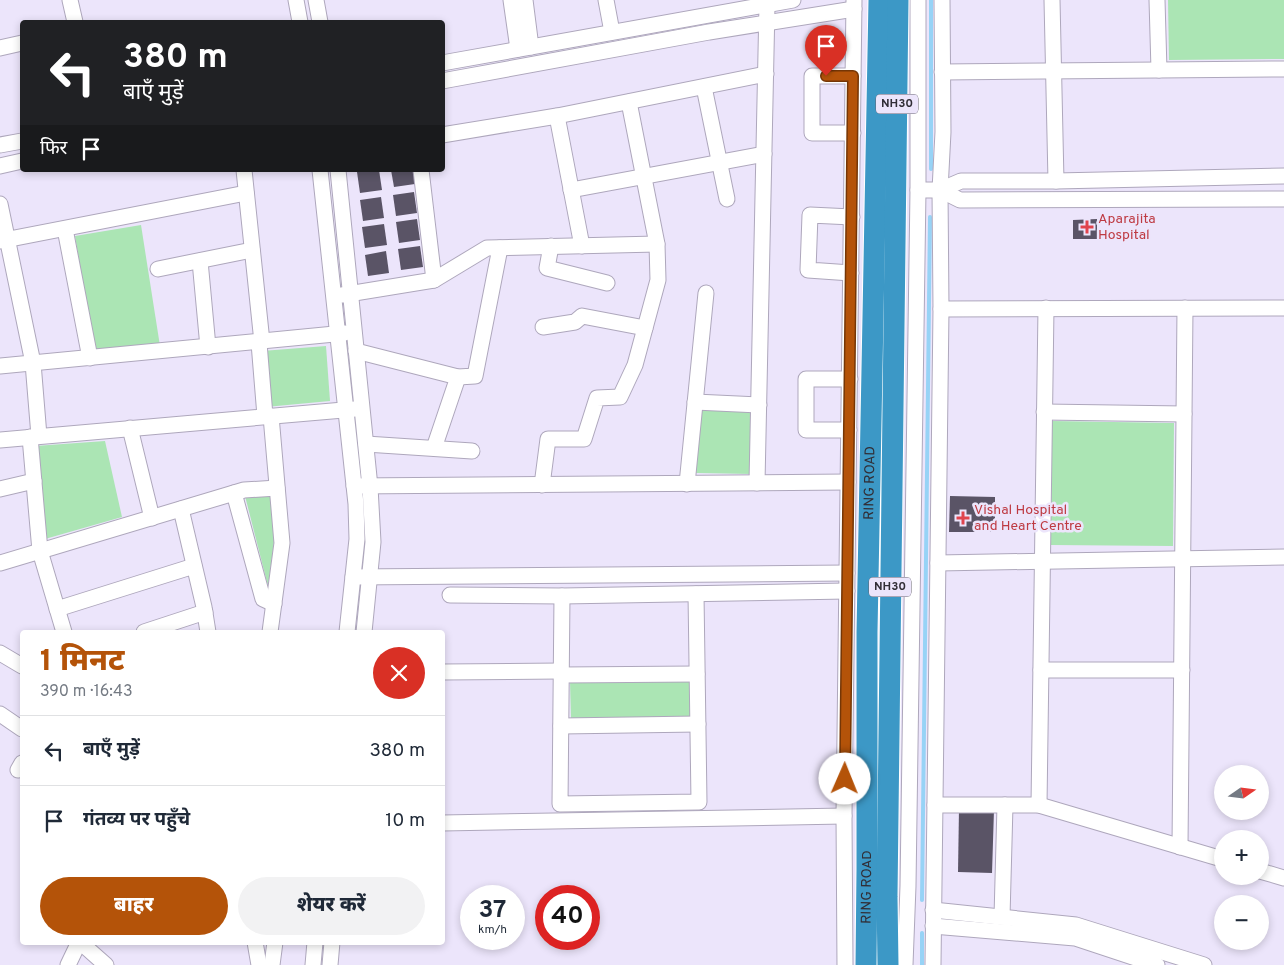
<!DOCTYPE html>
<html lang="hi">
<head>
<meta charset="utf-8">
<style>
  body { margin:0; font-family:Overpass,"Noto Sans Devanagari",sans-serif; background:#f2f2f3; color:#1f2937; height:100vh; display:flex; flex-direction:column; font-size:19px; white-space:nowrap }
  * { box-sizing:border-box; margin:0 }
  p { font-size:16px; color:#747a83 }
  .icon { flex:none; width:28px; height:28px; fill:none; stroke:currentColor; stroke-width:2; stroke-linecap:round; stroke-linejoin:round }
  .map { position:relative; flex:1; overflow:hidden }
  .details { position:absolute; left:20px; top:630px; width:425px; height:315px; display:flex; flex-direction:column; background:#fff; border-radius:5px; box-shadow:0 2px 8px #0003 }
  .details>* { flex:none }
  .guide { position:absolute; left:20px; top:20px; width:425px; height:152px; border-radius:5px; box-shadow:0 2px 8px #0003; background:#202124; color:#fff; overflow:hidden }
  .needle { width:32px; rotate:76deg }
  .fabs { position:absolute; left:1214px; top:765px; display:grid; gap:10px }
  .fabs a { display:grid; place-items:center; width:55px; height:55px; border-radius:50%; background:#fff; box-shadow:0 2px 8px #0003; font-size:25px }
  .speed { position:absolute; left:460px; top:885px; display:flex; gap:10px; font-size:25px; font-weight:700; text-align:center }
  .speed>* { display:grid; place-content:center; width:65px; height:65px; border-radius:50%; background:#fff; box-shadow:0 2px 8px #0003; line-height:1 }
  .speed small { font-size:12px; font-weight:400 }
  .speed .limit { border:8px solid #d22; background:#fff; color:#111 }
  .pin { position:absolute; display:grid; place-items:center; width:42px; height:42px; color:#fff; margin:-51px -21px; border-radius:50% 50% 50% 0; rotate:-45deg; box-shadow:0 0 5px #0007 }
  .pin .icon { rotate:45deg }
  .me { position:absolute; width:55px; margin:-28px; rotate:1deg; stroke-linejoin:round; filter:drop-shadow(0 0 4px #0008) }
  .turn { display:flex; align-items:center; gap:18px; height:105px; padding:0 20px; font-size:22px }
  .turn .icon { width:65px; height:65px; stroke-width:2.5 }
  .turn b { display:block; font-size:35px; line-height:42px }
  .then { display:flex; align-items:center; height:48px; padding:0 20px; background:#0003; gap:10px; font-size:19px }
  .round { display:grid; place-items:center; flex:none; width:52px; height:52px; border-radius:26px; background:#f2f2f3 }
  .headline { display:flex; align-items:center; justify-content:space-between; height:85px; padding:0 20px }
  h1 { font-size:30px; font-weight:800; line-height:38px; color:#b45309 }
  .action { display:flex; gap:10px; margin-top:auto; padding:10px 20px }
  .action a { flex:1; height:58px; border-radius:30px; background:#b45309; color:#fff; font-size:20px; font-weight:800; line-height:58px; text-align:center }
  .action a+a { background:#f2f2f3; color:#1f2937 }
  ul { padding:0; list-style:none }
  li { display:flex; align-items:center; gap:15px; height:70px; padding:0 20px; border-top:1px solid #e0e1e3 }
  li div { flex:1 }
  li b { display:block; font-size:19px }
  li em { font-style:normal }
  .map>svg:first-child { display:block }
  .green { fill:#abe5b4 }
  .lines { fill:none; stroke-linecap:round; stroke-linejoin:round }
  .stream { stroke:#97d3f6; stroke-width:4 }
  .building { fill:#5a5466 }
  .minor-casing { stroke:#aea7bc; stroke-width:17 }
  .highway-casing { stroke:#fff; stroke-width:23 }
  .minor { stroke:#fff; stroke-width:15 }
  .highway { stroke:#3c98c6; stroke-width:21 }
  .route-casing { stroke:#753606; stroke-width:12 }
  .route { stroke:#b45309; stroke-width:9 }
  .health-dot { fill:#e0444e; stroke:#ece5fb; stroke-width:2 }
  .labels { text-anchor:middle; dominant-baseline:central; stroke-width:5; stroke-linejoin:round; paint-order:stroke }
  .shield { fill:#ece5fb; stroke:#696571; stroke-width:1 }
  .shield-label { font-size:12px; font-weight:bold; fill:#312e36 }
  .health-label { font-size:14px; fill:#be3a42; stroke:#ece5fb; text-anchor:start }
  .street-label { font-size:14px; fill:#312e36; stroke:#ece5fb }
</style>
</head>
<body>
<div class="map">
<svg width="1284" height="965" viewBox="0 0 1284 965">
  <rect width="100%" height="100%" fill="#ece5fb"/>
  <g class="green">
    <polygon points="1168,0 1284,0 1284,59 1169,60"/>
    <polygon points="141,225 160,346 94,351 75,236"/>
    <polygon points="326,346 330,401 266,407 262,351"/>
    <polygon points="702,409 753,411 752,474 696,473"/>
    <polygon points="1052,421 1174,423 1173,546 1051,545"/>
    <polygon points="105,441 122,517 45,539 35,446"/>
    <polygon points="272,495 275,535 268,586 245,496"/>
    <polygon points="691,680 691,717 571,719 570,681"/>
  </g>
  <g class="lines">
    <g class="stream">
      <polyline points="931,0 931,169"/>
      <polyline points="922,900 930,217"/>
      <polyline points="922,965 922,933"/>
    </g>
  </g>
  <g class="building">
    <polygon points="368,170 379,170 382,190 360,193 357,172"/>
    <polygon points="391,170 413,170 415,184 394,187"/>
    <polygon points="414,192 417,213 396,216 393,195"/>
    <polygon points="381,197 384,218 363,221 360,200"/>
    <polygon points="417,219 420,240 399,243 396,222"/>
    <polygon points="1097,219 1097,239 1073,239 1073,220"/>
    <polygon points="384,224 387,245 365,248 362,227"/>
    <polygon points="420,246 423,267 401,270 398,249"/>
    <polygon points="386,251 389,273 368,276 365,255"/>
    <polygon points="950,496 995,497 995,532 949,532"/>
    <polygon points="959,809 994,810 992,873 958,872"/>
  </g>
  <g class="lines">
    <defs>
      <g id="minor">
        <polyline points="70,0 75,22"/>
        <polyline points="296,0 300,22"/>
        <polyline points="316,0 320,22"/>
        <polyline points="511,0 518,49"/>
        <polyline points="525,0 531,47"/>
        <polyline points="606,0 612,32"/>
        <polyline points="1052,0 1056,181"/>
        <polyline points="1157,0 1159,70"/>
        <polyline points="0,48 22,43"/>
        <polyline points="442,63 793,0"/>
        <polyline points="942,72 1284,69"/>
        <polyline points="442,81 709,32 854,9"/>
        <polyline points="704,87 727,199"/>
        <polyline points="557,116 582,246"/>
        <polyline points="853,133 812,133 812,76 853,76"/>
        <polyline points="442,135 557,116 766,74"/>
        <polyline points="0,145 22,141"/>
        <polyline points="0,166 22,161"/>
        <polyline points="244,170 262,342"/>
        <polyline points="320,170 356,504 357,539 347,632"/>
        <polyline points="338,170 370,487 373,542 364,632"/>
        <polyline points="421,170 434,280"/>
        <polyline points="571,190 764,154"/>
        <polyline points="918,190 940,190 961,181 1056,181 1284,176"/>
        <polyline points="940,190 960,200 1284,199"/>
        <polyline points="0,204 33,363 39,436"/>
        <polyline points="65,229 90,358"/>
        <polyline points="0,241 246,193"/>
        <polyline points="551,246 547,268 607,283"/>
        <polyline points="200,261 208,347"/>
        <polyline points="158,269 252,250"/>
        <polyline points="851,273 808,270 810,215 852,217"/>
        <polyline points="342,295 434,280 487,248 657,244"/>
        <polyline points="941,309 1284,308"/>
        <polyline points="543,327 575,322 582,316 645,328"/>
        <polyline points="259,343 265,416"/>
        <polyline points="356,351 458,377 475,376 500,248"/>
        <polyline points="0,366 345,333"/>
        <polyline points="695,402 759,405"/>
        <polyline points="1044,412 1184,414"/>
        <polyline points="130,428 152,518"/>
        <polyline points="849,430 806,430 806,379 850,379"/>
        <polyline points="30,437 40,551 64,632"/>
        <polyline points="0,440 355,409"/>
        <polyline points="366,444 472,451"/>
        <polyline points="434,448 458,377"/>
        <polyline points="757,483 767,5"/>
        <polyline points="687,484 706,293"/>
        <polyline points="542,485 548,439 584,439 597,398 620,397 635,365 658,280 657,244 629,102"/>
        <polyline points="354,486 848,482"/>
        <polyline points="0,489 34,481"/>
        <polyline points="234,493 263,599 274,604"/>
        <polyline points="181,509 204,607 208,632"/>
        <polyline points="0,563 244,490 277,488"/>
        <polyline points="938,563 1284,557"/>
        <polyline points="353,577 847,573"/>
        <polyline points="450,595 562,596 847,591"/>
        <polyline points="562,596 560,804 699,802 696,594"/>
        <polyline points="57,609 194,566"/>
        <polyline points="144,632 205,612"/>
        <polyline points="270,632 282,543 271,416"/>
        <polyline points="0,653 22,666"/>
        <polyline points="1041,670 1182,670"/>
        <polyline points="442,672 561,671"/>
        <polyline points="561,675 697,674"/>
        <polyline points="0,714 22,729"/>
        <polyline points="561,726 698,724"/>
        <polyline points="18,770 22,763"/>
        <polyline points="935,805 1039,805 1222,859"/>
        <polyline points="1039,805 1046,308"/>
        <polyline points="442,823 844,816"/>
        <polyline points="1180,847 1185,308"/>
        <polyline points="1260,871 1284,878"/>
        <polyline points="933,910 1076,925 1204,965"/>
        <polyline points="1002,917 1005,805"/>
        <polyline points="933,926 1075,938 1157,965"/>
        <polyline points="80,942 106,965"/>
        <polyline points="255,942 259,965"/>
        <polyline points="68,965 79,942"/>
        <polyline points="272,965 275,942"/>
        <polyline points="313,965 315,942"/>
        <polyline points="330,965 332,942"/>
        <polyline points="845,965 844,816 854,0"/>
        <polyline points="905,965 908,886 918,190 918,0"/>
        <polyline points="933,965 941,309 940,190 943,132 942,0"/>
      </g>
      <g id="highway">
        <path id="s1" d="M866,965L867,869V632L879,0"/>
        <polyline points="888,965 887,897 898,0"/>
      </g>
    </defs>
    <use href="#minor" class="minor-casing"/>
    <use href="#highway" class="highway-casing"/>
    <use href="#minor" class="minor"/>
    <use href="#highway" class="highway"/>
  </g>
  <g class="lines">
    <defs>
      <polyline id="route" points="826,76 853,76 845,779"/>
    </defs>
    <use href="#route" class="route-casing"/>
    <use href="#route" class="route"/>
  </g>
  <g class="health-dot">
    <path d="M1084.5 219.5h5v5h5v5h-5v5h-5v-5h-5v-5h5z"/>
    <path d="M960.5 510.5h5v5h5v5h-5v5h-5v-5h-5v-5h5z"/>
  </g>
  <g class="labels">
    <g class="shield">
      <rect x="876" y="94.5" width="42" height="19" rx="4"/>
      <rect x="869" y="577.5" width="42" height="19" rx="4"/>
    </g>
    <g class="shield-label">
      <text x="897" y="104">NH30</text>
      <text x="890" y="587">NH30</text>
    </g>
    <g class="health-label">
      <text x="1098" y="219">Aparajita<tspan x="1098" dy="16">Hospital</tspan></text>
      <text x="974" y="510">Vishal Hospital<tspan x="974" dy="16">and Heart Centre</tspan></text>
    </g>
    <g class="street-label">
      <text stroke="none"><textPath href="#s1" startOffset="482">RING ROAD</textPath></text>
      <text stroke="none"><textPath href="#s1" startOffset="78">RING ROAD</textPath></text>
    </g>
  </g>
</svg>
<div class="fabs">
<a><svg class="needle" viewBox="-14 -14 28 28"><path d="M0-13l5 13h-10z" fill="#e53935"/><path d="M0 13l5-13h-10z" fill="#747a83"/></svg></a>
<a>+</a>
<a>−</a>
</div>
<div class="speed"><div>37<small>km/h</small></div><div class="limit">40</div></div>
<div class="pin" style="left:826px;top:76px;background:#d93025"><svg class="icon" aria-label="arrive" viewBox="0 0 24 24"><path d="M6 21V4h12l-3 4 3 4H6"/></svg></div>
<svg class="me" style="left:845px;top:779px" viewBox="-20 -20 40 40"><circle r="19" fill="#fff"/><path d="M0-13L10 11 0 6-10 11z" fill="#b45309"/></svg>
<div class="guide">
<div class="turn"><svg class="icon" aria-label="left" viewBox="0 0 24 24"><path d="M17 20v-9H6M10 6l-5 5 5 5"/></svg><div><b>380 m</b>बाएँ मुड़ें</div></div>
<div class="then">फिर<svg class="icon" aria-label="arrive" viewBox="0 0 24 24"><path d="M6 21V4h12l-3 4 3 4H6"/></svg></div>
</div>
<section class="details">
<div class="headline"><div><h1>1 मिनट</h1><p>390 m · 16:43</p></div><a class="round" style="background:#d93025;color:#fff"><svg class="icon" aria-label="close" viewBox="0 0 24 24"><path d="M6 6l12 12M18 6L6 18"/></svg></a></div>
<ul>
<li><svg class="icon" aria-label="left" viewBox="0 0 24 24"><path d="M17 20v-9H6M10 6l-5 5 5 5"/></svg><div><b>बाएँ मुड़ें</b></div><em>380 m</em></li>
<li><svg class="icon" aria-label="arrive" viewBox="0 0 24 24"><path d="M6 21V4h12l-3 4 3 4H6"/></svg><div><b>गंतव्य पर पहुँचे</b></div><em>10 m</em></li>
</ul>
<div class="action"><a>बाहर</a><a>शेयर करें</a></div>
</section>
</div>
</body>
</html>
